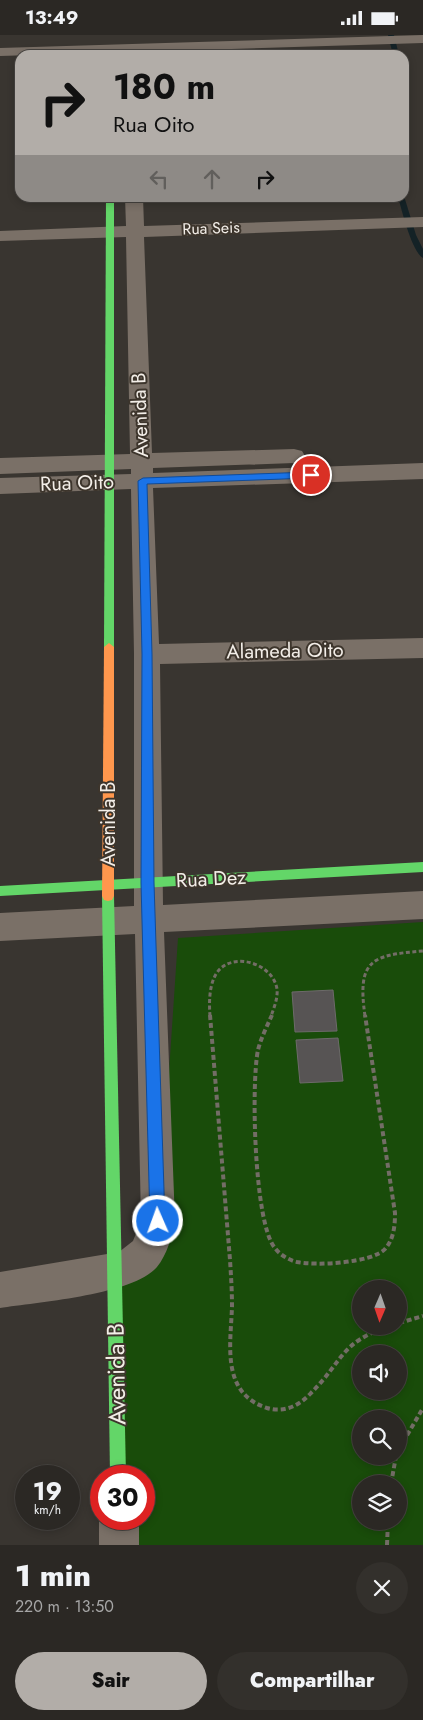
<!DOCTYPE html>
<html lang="pt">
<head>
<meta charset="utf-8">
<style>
  body { margin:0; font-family:Jost,sans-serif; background:#33302c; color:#f1f3f6; height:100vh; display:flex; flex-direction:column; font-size:19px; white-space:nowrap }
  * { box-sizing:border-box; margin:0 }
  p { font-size:16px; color:#a6a6a6 }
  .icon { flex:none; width:28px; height:28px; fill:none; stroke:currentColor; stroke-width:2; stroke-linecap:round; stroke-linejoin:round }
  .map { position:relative; height:1510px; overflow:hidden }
  .side { display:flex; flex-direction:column; background:#2b2824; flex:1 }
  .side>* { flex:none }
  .banner { position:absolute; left:15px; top:15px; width:394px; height:152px; border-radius:15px; box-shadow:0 2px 8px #0003,0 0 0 1px #474441; background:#b2ada8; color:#111; overflow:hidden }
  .needle { width:32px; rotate:182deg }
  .tools { position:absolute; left:352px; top:1245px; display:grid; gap:10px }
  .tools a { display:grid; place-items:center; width:55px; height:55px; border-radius:50%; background:#2b2824; box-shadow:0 2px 8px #0003,0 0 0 1px #474441; font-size:25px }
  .speed { position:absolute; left:15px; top:1430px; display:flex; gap:10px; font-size:25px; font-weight:700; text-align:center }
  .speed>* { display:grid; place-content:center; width:65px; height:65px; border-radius:50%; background:#2b2824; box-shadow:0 2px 8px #0003,0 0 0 1px #474441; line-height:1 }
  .speed small { font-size:12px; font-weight:400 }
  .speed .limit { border:8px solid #d22; background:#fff; color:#111 }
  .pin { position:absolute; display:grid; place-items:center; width:42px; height:42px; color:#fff; margin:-21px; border:2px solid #fff; border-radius:50%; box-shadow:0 1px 5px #0007 }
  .me { position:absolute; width:55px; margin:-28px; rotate:358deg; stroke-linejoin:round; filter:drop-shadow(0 0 4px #0008) }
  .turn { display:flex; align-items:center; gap:18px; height:105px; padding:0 15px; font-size:22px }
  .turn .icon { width:65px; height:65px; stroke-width:2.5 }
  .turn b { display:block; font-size:35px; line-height:42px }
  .lanes { display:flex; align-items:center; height:48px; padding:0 15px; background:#0003; justify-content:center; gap:25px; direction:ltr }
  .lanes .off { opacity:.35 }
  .round { display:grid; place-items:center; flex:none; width:52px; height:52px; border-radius:26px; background:#33302c }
  .head { display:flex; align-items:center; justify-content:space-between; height:85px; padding:0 15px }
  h1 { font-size:30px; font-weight:800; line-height:38px }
  .action { display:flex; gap:10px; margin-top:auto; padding:10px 15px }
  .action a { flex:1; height:58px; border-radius:30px; background:#b2ada8; color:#111; font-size:20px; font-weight:800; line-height:58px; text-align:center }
  .action a+a { background:#33302c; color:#f1f3f6 }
  .status { display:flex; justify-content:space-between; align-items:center; height:35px; padding:0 25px; background:#2b2824; direction:ltr }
  .status svg { height:14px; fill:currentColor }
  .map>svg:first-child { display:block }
  .green { fill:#194c0a; fill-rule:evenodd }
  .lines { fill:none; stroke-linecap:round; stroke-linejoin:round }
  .stream { fill:#142226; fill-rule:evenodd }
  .building { fill:#575454; stroke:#6d6a6a }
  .path-far1 { stroke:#736d66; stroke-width:3; stroke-dasharray:4 2.5; stroke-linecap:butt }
  .path { stroke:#736d66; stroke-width:4; stroke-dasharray:5 3; stroke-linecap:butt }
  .street { fill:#7a7067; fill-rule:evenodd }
  .fast { fill:#63d668; fill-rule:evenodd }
  .slow { fill:#ff974d; fill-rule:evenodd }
  .route { fill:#1a73e8; stroke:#114b97 }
  .labels { text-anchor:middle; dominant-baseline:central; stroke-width:4; stroke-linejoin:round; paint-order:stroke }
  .far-street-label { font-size:16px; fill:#f3eee8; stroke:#3d352c }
  .street-label { font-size:20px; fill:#f3eee8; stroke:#3d352c }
  .near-street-label { font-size:24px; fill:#f3eee8; stroke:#3d352c }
</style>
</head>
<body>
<div class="status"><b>13:49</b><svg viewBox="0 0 49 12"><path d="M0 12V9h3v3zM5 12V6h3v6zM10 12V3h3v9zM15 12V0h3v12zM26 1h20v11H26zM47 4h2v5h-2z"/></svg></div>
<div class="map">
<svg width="423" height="1510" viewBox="0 0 423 1510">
  <rect width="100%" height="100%" fill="#393530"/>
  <path class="green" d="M423,887V1510H125L124,1484H144V1441H124L121,1237L159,1186L178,903ZM361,1254H399V1291H361ZM361,1319H399V1356H361ZM361,1384H399V1421H361ZM361,1449H399V1486H361Z"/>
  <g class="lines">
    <g class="stream">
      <polygon points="388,0 394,0 399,20 393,20"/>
      <path d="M404,161L416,200L423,214V223C412,217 402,176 398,162Z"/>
    </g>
  </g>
  <g class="building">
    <polygon points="333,955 337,996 295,997 292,957"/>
    <polygon points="338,1003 343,1046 300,1048 296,1005"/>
  </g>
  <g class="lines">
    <g class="path-far1">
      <path d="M210,981C209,968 209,951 216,939C231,915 273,928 277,954C278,963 274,973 271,981"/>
      <path d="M365,981C357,925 371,920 423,916"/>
    </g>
    <g class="path">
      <path d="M210,980L230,1225C231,1240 232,1256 232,1271C231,1308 220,1358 267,1373C284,1378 299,1371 311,1358C344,1325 340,1307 390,1291"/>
      <path d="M272,980C267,991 261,1003 258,1015C251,1048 254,1189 275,1213C280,1220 289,1225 297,1227C316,1231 372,1228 385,1214C394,1204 395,1190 395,1178L365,980"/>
      <polyline points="399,1288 423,1281"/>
      <polyline points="399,1414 423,1373"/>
      <polyline points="391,1449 396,1421"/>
      <polyline points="387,1510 388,1486"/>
    </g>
    <g class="street">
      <polygon points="423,0 423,8 0,21 0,13"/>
      <path d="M125,162H143L144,191L423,182V192L144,202L152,418L294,414L302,416L305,421L302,426L294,428L153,433V438L423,428V444L153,453L159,609L423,603V623L160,629L163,870L423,856V884L164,897L175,1186C172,1201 167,1220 157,1232C133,1260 38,1267 0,1273V1237L119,1217L133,1206L141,1186L135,899L0,906V878L134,871V619L131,454L0,459V443L131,439V434L0,439V423L130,419L126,202L0,206V196L126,191Z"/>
      <polygon points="101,1479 101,1484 139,1484 139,1510 99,1510 99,1484"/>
    </g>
    <g class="fast">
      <polygon points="106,162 114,162 114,612 109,616 104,612"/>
      <polygon points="423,827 423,837 0,861 0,851"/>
      <polygon points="108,856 112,857 114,861 126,1441 110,1441 102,861 104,857"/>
    </g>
    <polygon class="slow" points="109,608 114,612 114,861 112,865 108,866 104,865 102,861 104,612"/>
  </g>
  <polygon class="route" points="311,437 315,440 311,443 147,449 152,619 154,848 165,1186 163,1191 158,1193 153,1191 150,1186 141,848 142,619 138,446 143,443"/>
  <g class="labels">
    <g class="far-street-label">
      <text transform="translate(211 193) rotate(-2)">Rua Seis</text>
    </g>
    <g class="street-label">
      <text transform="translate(140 380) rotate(-92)">Avenida B</text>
      <text transform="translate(77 448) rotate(-2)">Rua Oito</text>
      <text transform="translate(285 616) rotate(-1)">Alameda Oito</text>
      <text transform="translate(108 789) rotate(-90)">Avenida B</text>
      <text transform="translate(211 844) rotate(-3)">Rua Dez</text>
    </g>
    <g class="near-street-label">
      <text transform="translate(116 1339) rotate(-91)">Avenida B</text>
    </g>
  </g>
</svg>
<div class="tools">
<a><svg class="needle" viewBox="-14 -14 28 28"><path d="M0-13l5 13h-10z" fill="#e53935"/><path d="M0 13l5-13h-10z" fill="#a6a6a6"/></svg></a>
<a><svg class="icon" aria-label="sound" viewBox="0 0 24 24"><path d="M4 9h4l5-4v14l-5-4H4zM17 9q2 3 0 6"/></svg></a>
<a><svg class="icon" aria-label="search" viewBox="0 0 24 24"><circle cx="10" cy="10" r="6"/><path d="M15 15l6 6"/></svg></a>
<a><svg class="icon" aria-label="layers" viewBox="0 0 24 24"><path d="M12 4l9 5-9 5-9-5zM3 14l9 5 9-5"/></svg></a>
</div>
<div class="speed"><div>19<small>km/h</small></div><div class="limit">30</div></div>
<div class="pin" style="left:311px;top:440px;background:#d93025"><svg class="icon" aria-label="arrive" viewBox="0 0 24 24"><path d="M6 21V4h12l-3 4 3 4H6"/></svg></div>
<svg class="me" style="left:158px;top:1186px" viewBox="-20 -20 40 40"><circle r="17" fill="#1a73e8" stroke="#fff" stroke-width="3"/><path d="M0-11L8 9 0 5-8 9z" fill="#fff"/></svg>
<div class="banner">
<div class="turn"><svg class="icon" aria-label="right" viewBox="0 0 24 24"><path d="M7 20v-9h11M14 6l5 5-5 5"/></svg><div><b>180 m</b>Rua Oito</div></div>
<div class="lanes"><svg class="icon off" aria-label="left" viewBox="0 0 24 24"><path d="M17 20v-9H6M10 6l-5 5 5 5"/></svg><svg class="icon off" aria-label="ahead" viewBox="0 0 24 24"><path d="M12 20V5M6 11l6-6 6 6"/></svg><svg class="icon" aria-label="right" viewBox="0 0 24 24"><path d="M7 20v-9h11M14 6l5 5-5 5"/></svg></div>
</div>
</div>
<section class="side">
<div class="head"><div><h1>1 min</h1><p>220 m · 13:50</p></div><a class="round"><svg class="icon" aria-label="close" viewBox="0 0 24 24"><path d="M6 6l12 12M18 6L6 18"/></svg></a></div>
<div class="action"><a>Sair</a><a>Compartilhar</a></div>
</section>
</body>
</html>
